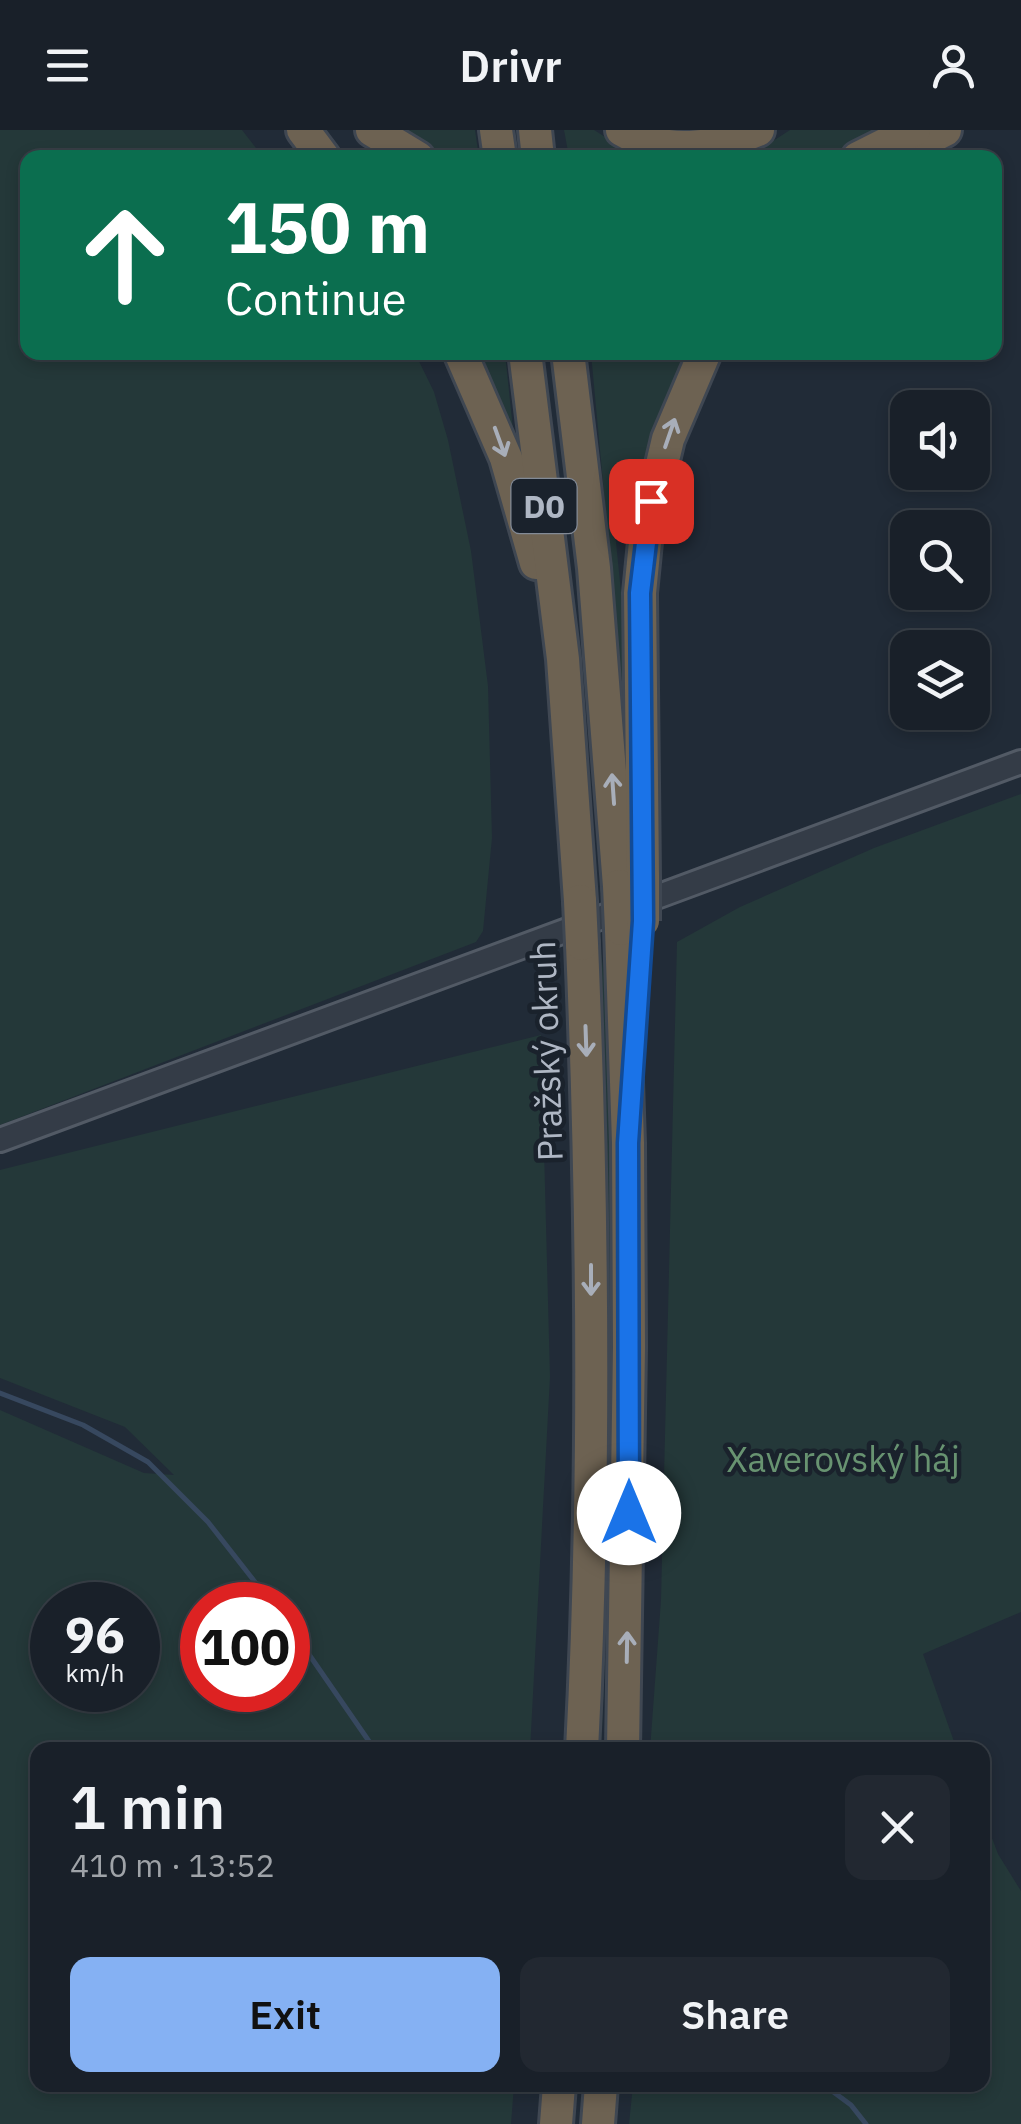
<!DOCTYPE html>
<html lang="en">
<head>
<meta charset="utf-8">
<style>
  body { margin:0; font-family:"IBM Plex Sans",sans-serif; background:#222831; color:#f1f3f6; height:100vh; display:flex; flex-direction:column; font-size:38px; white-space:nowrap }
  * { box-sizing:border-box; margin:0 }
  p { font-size:32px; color:#9fa3a8 }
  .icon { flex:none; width:55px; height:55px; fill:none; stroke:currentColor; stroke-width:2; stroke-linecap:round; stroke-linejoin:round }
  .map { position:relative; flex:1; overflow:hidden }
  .panel { position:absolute; left:30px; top:1612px; width:960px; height:350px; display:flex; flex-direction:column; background:#192029; border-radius:20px; box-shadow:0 5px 15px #0003,0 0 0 2px #373e46 }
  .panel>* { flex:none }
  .banner { position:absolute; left:20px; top:20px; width:982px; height:210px; border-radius:20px; box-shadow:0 5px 15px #0003,0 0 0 2px #373e46; background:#0b6e4f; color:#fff; overflow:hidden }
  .controls { position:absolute; left:890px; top:260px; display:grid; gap:20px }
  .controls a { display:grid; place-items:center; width:100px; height:100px; border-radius:20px; background:#192029; box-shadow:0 5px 15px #0003,0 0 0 2px #373e46; font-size:50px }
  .speed { position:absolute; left:30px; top:1452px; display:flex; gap:20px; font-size:50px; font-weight:700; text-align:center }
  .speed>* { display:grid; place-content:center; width:130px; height:130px; border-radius:50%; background:#192029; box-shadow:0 5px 15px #0003,0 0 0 2px #373e46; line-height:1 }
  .speed small { font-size:25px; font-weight:400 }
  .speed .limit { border:15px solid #d22; background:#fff; color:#111 }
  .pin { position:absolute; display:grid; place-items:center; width:85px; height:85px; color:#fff; margin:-42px; border-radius:20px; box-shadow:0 5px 15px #0006 }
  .me { position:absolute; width:110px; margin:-55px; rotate:0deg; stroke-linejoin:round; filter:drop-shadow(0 0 8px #0008) }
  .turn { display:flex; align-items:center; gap:35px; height:210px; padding:0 40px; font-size:45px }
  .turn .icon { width:130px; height:130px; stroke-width:2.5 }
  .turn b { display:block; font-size:70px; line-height:85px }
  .round { display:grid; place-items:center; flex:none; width:105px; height:105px; border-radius:20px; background:#222831 }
  .overview { display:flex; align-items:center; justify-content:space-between; height:170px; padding:0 40px }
  h1 { font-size:60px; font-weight:600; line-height:75px }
  .primary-button { display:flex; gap:20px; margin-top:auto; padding:20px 40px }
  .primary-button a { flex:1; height:115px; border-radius:20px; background:#85b1f3; color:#111; font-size:40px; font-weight:600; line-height:115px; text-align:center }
  .primary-button a+a { background:#222831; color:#f1f3f6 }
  header { display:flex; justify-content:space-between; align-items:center; height:130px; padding:0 40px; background:#192029; font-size:45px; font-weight:600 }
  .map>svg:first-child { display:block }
  .green { fill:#243839; fill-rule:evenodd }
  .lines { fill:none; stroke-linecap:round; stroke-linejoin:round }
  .stream { stroke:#37485f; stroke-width:5 }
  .minor-casing { stroke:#525a65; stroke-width:28 }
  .highway-casing { stroke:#3f4752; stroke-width:38 }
  .minor { stroke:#343c47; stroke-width:22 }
  .highway { stroke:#6d6252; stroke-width:32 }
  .highway-bridge-casing { stroke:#3f4752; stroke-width:38; stroke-linecap:butt }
  .highway-bridge { stroke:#6d6252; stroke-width:32 }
  .oneway { stroke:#a8aeb9 }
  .route-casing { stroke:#114b97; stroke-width:25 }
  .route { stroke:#1a73e8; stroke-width:18 }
  .labels { text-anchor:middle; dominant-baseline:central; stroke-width:9; stroke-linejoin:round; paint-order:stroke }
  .shield { fill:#1a222c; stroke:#828a96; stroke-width:2.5 }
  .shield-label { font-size:32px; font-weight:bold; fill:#afb7c4 }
  .street-label { font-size:35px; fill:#afb7c4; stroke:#1a222c }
  .park-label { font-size:35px; fill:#689371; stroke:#1a222c }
</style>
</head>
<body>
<header><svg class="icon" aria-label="menu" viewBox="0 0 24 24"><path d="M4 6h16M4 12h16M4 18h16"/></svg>Drivr<svg class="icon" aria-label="person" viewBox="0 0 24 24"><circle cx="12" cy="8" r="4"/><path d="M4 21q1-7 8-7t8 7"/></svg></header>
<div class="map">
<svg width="1021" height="1994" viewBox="0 0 1021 1994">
  <rect width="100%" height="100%" fill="#212b37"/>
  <g class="green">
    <polygon points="0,0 242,0 263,27 28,28 28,222 415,223 434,262 448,310 471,421 488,556 492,708 483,801 476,812 0,995"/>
    <polygon points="394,0 475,0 479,27 446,27"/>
    <polygon points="564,0 594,0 621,17 650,27 569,27"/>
    <polygon points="790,0 885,0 825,27 732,28 767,15"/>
    <polygon points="473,223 505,223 514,309"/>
    <polygon points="591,223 688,223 657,293 634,385 631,350 610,352 624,492 629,587 625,588"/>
    <polygon points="1021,664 1021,1482 923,1524 957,1620 650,1620 661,1470 677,812 740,777 874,718"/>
    <path d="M600,816C617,925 611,1039 611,1149C610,1306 609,1463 601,1620H592L594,817Z"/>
    <path d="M541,905L550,1247L530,1620H38V1955H514L511,1994H0V1280L144,1343L174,1345L125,1297L0,1248V1040ZM52,1475H138V1560H52ZM288,1475V1560H202V1475Z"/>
    <polygon points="983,1684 998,1724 1021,1761 1021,1994 629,1994 633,1955 982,1955"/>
  </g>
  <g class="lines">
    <g class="stream">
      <polyline points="0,1263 83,1295 148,1332 208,1392 273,1475"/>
      <polyline points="288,1494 375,1620"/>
      <polyline points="824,1955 851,1975 866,1994"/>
    </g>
    <defs>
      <polyline id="minor" points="0,1010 1021,632"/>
      <g id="highway">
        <polyline points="303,0 324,28"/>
        <polyline points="372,0 418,28"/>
        <polyline points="496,0 500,28"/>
        <polyline points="535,0 538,28"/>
        <path d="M622,0C666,26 713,19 758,0"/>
        <polyline points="896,25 945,0"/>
        <polyline points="858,28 914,0"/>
        <polyline points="460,222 506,328 536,433"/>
        <polyline points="525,222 563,529 580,771"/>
        <polyline points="568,222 594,438 619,756"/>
        <polyline points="643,747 640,463 646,402 668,309 705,222"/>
        <polyline points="621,799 628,1013 629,1217 623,1620"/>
        <path d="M582,1620C596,1352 593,1082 582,814"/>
        <polyline points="556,1994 559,1955"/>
        <polyline points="598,1994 601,1955"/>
      </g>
    </defs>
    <use href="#minor" class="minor-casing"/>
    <use href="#highway" class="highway-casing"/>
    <use href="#minor" class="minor"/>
    <use href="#highway" class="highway"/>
    <defs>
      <g id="highway-bridge">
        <polyline points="619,756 621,799"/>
        <polyline points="580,771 582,814"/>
        <polyline points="643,791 643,747"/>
      </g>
    </defs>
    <use href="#highway-bridge" class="highway-bridge-casing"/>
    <use href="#highway-bridge" class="highway-bridge"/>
  </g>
  <defs><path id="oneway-shaft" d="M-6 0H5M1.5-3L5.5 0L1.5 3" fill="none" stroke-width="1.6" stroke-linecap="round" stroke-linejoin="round" transform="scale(2.5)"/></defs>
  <g class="oneway">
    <use href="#oneway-shaft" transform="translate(670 303) rotate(-71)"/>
    <use href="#oneway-shaft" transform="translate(500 312) rotate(70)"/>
    <use href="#oneway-shaft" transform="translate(613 659) rotate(-94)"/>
    <use href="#oneway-shaft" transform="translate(586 911) rotate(88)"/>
    <use href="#oneway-shaft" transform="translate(591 1150) rotate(90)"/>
    <use href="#oneway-shaft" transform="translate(627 1517) rotate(-89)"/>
  </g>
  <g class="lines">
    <defs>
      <polyline id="route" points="629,1383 628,1013 643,791 640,463 651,371"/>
    </defs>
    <use href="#route" class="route-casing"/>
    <use href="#route" class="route"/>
  </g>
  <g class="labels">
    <rect class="shield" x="511.5" y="349" width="65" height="54" rx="8"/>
    <g class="shield-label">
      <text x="544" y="376">D0</text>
    </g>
    <g class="street-label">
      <text transform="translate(546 921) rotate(-92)">Pražský okruh</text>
    </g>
    <g class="park-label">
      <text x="843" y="1329">Xaverovský háj</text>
    </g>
  </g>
</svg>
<div class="controls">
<a><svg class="icon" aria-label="sound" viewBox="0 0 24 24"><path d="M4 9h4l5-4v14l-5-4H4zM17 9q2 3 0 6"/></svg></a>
<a><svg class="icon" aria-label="search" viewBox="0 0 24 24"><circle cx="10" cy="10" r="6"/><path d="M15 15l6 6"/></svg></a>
<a><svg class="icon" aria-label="layers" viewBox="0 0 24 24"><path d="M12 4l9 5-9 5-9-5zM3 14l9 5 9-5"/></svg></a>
</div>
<div class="speed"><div>96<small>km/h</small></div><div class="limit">100</div></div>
<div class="pin" style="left:651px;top:371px;background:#d93025"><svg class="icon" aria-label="arrive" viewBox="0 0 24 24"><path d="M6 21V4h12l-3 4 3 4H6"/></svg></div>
<svg class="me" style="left:629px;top:1383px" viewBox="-20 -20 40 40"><circle r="19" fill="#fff"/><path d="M0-13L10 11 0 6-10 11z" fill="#1a73e8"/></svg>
<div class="banner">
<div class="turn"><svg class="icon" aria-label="ahead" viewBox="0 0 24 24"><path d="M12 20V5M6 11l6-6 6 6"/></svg><div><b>150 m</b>Continue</div></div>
</div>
<section class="panel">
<div class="overview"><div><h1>1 min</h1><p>410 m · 13:52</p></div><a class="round"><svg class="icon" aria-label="close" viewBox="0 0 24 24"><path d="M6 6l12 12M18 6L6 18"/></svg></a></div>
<div class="primary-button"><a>Exit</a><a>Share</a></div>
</section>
</div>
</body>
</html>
